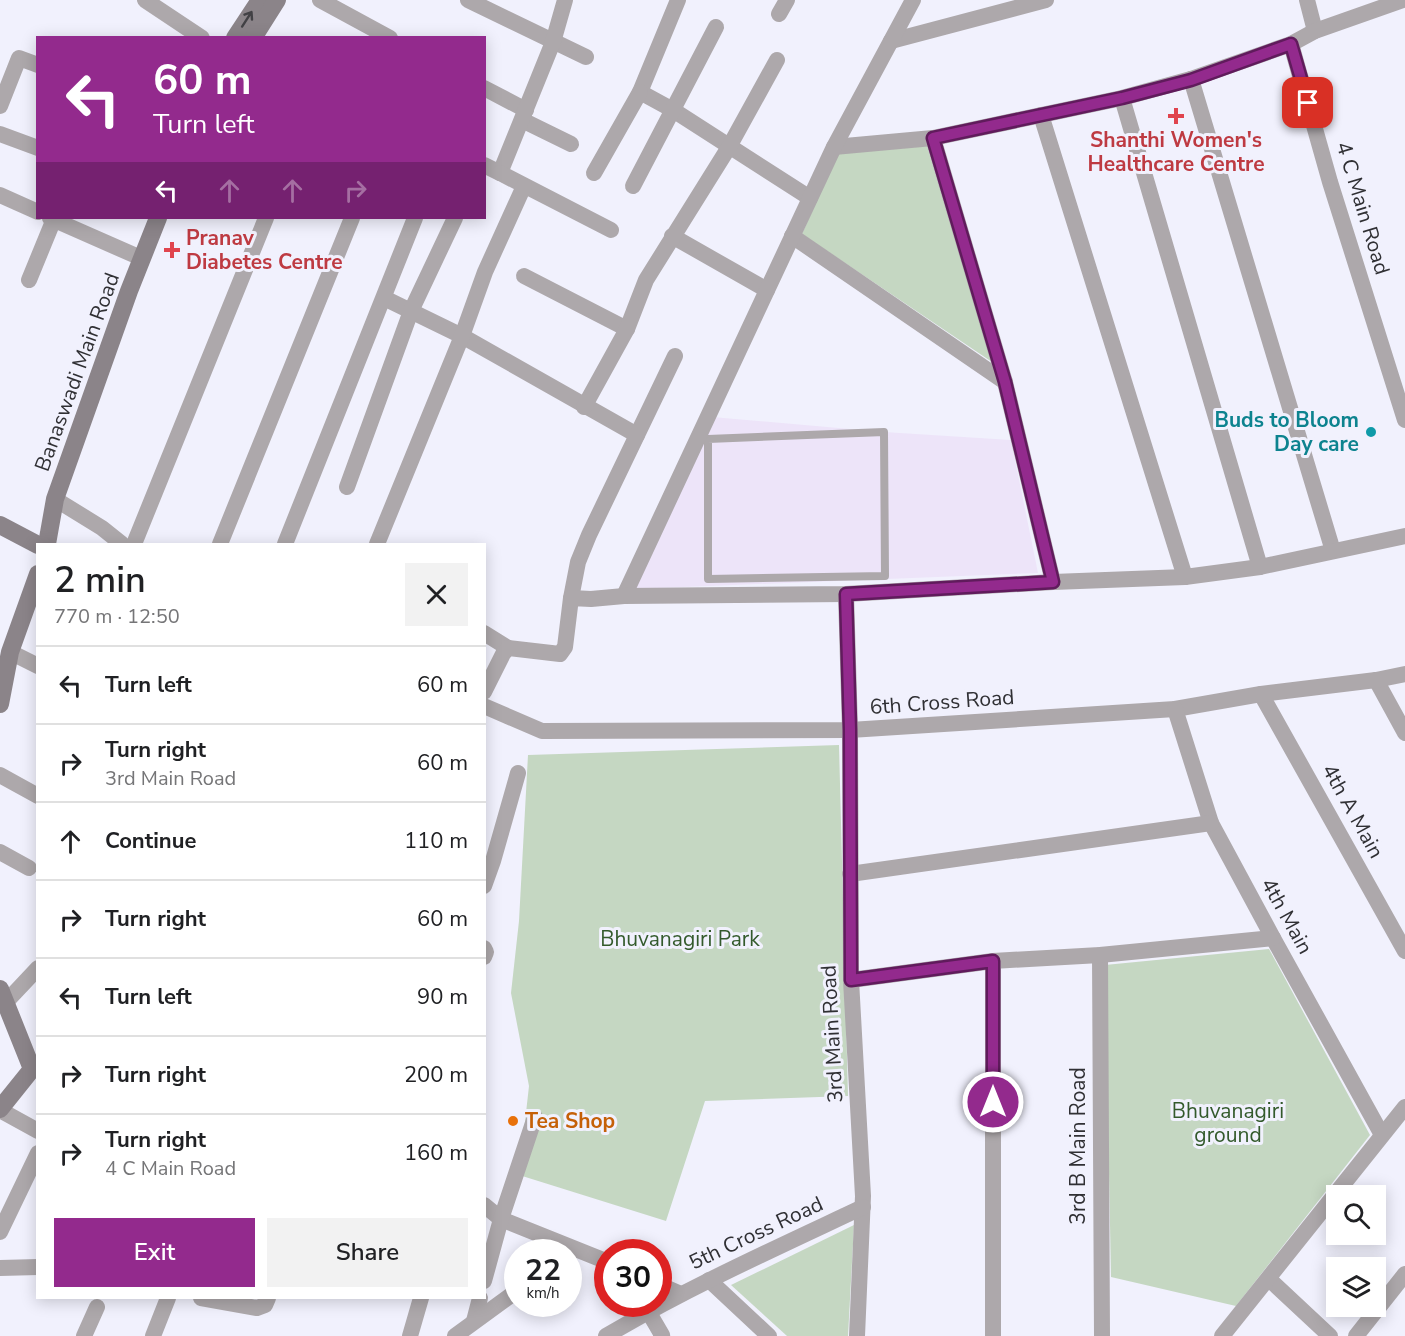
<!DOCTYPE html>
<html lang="en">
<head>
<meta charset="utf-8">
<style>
  body { margin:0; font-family:"Nunito Sans",sans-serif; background:#f2f2f2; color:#202124; height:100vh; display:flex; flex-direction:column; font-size:22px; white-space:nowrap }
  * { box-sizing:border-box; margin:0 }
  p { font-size:20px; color:#757577 }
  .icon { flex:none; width:33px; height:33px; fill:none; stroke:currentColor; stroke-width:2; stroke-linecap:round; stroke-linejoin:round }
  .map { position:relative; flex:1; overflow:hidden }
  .sheet { position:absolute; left:36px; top:543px; width:450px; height:756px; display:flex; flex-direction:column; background:#fff; border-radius:0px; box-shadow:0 3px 15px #0003 }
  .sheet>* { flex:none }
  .banner { position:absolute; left:36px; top:36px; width:450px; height:183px; border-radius:0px; box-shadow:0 3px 15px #0003; background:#932a8d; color:#fff; overflow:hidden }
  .controls { position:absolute; left:1326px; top:1185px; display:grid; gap:12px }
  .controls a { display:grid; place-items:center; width:60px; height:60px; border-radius:0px; background:#fff; box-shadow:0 3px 15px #0003; font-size:30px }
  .speed { position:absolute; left:504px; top:1239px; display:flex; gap:12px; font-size:30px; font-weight:700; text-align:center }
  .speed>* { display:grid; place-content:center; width:78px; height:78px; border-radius:50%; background:#fff; box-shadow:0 3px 15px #0003; line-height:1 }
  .speed small { font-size:15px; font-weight:400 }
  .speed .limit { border:9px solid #d22; background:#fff; color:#111 }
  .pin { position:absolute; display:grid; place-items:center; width:51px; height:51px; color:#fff; margin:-26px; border-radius:12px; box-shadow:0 3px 9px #0006 }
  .me { position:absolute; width:66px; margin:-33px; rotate:0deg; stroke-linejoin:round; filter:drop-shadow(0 0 4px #0008) }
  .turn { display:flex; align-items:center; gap:21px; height:126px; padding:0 18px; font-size:27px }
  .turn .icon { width:78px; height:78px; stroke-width:2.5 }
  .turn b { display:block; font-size:42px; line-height:51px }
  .lanes { display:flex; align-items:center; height:57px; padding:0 18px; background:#0003; justify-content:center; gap:30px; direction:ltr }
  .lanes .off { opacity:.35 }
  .round { display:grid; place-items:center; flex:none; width:63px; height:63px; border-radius:0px; background:#f2f2f2 }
  .head { display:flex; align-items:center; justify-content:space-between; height:102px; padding:0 18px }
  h1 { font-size:36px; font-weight:600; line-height:45px }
  .button { display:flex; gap:12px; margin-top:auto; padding:12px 18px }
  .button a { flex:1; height:69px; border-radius:0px; background:#932a8d; color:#fff; font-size:24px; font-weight:600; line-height:69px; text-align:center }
  .button a+a { background:#f2f2f2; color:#202124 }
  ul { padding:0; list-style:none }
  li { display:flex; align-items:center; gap:18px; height:78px; padding:0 18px; border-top:2px solid #e0e0e0 }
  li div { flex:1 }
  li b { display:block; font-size:22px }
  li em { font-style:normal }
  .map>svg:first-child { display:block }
  .industrial { fill:#ede4f9 }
  .green { fill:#c5d7c2 }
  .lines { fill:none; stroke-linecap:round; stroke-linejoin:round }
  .lane { stroke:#ada8ab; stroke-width:8 }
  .street { stroke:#ada8ab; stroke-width:16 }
  .secondary { stroke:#8b8489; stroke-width:18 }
  .oneway { stroke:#424145 }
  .route-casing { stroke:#601b5c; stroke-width:15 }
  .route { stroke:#932a8d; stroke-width:10 }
  .health-dot { fill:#e0444e; stroke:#f1f1fd; stroke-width:2 }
  .culture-dot { fill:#0f9aa8; stroke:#f1f1fd; stroke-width:2 }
  .food-dot { fill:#e8710a; stroke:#f1f1fd; stroke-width:2 }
  .labels { text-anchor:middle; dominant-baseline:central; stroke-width:6; stroke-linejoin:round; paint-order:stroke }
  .health-label { font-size:21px; font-weight:bold; fill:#be3a42; stroke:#f1f1fd }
  .street-label { font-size:21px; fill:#303034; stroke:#f1f1fd }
  .culture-label { font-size:21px; font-weight:bold; fill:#0d838f; stroke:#f1f1fd; text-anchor:end }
  .park-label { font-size:21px; fill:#335a2c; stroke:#f1f1fd }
  .food-label { font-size:21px; font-weight:bold; fill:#c56008; stroke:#f1f1fd; text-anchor:start }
</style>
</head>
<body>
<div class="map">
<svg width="1405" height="1336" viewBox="0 0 1405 1336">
  <rect width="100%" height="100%" fill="#f1f1fd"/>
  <polygon class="industrial" points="712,417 884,432 1011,440 1038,573 634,589"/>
  <g class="green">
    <polygon points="927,146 992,362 802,234 837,154"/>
    <polygon points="839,745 848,1096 705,1101 666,1221 519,1175 529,1086 511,993 519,921 528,755"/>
    <polygon points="1269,949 1370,1135 1236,1306 1111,1277 1105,965"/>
    <polygon points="854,1225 848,1336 787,1336 731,1285"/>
  </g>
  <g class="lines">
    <polyline class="lane" points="698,439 708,439 884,432 885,576 708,579 708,439"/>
    <g class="street">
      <polyline points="145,0 202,38"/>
      <polyline points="320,0 390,38"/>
      <polyline points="468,0 586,57"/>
      <polyline points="678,0 640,92 673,110 810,198"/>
      <polyline points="1307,0 1315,31"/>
      <polyline points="779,14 787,0"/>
      <polyline points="891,41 1046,0"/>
      <polyline points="1291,44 1330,182 1405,420"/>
      <polyline points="1191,79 1333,551"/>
      <polyline points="484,88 526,110"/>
      <polyline points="1122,98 1260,567"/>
      <polyline points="0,106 19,58 38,65"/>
      <polyline points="1041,115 1185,577"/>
      <polyline points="522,120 571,144"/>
      <polyline points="0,134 38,148"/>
      <polyline points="933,138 1005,382 1053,582"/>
      <polyline points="834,147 933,138 1122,98 1191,79 1291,44 1315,31 1403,0"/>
      <polyline points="484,165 500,173 553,42 565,0"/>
      <polyline points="500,173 611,230"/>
      <polyline points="594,173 640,92"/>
      <polyline points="633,186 716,27"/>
      <polyline points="0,195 38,212"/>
      <polyline points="50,218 141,258"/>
      <polyline points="672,236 767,290"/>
      <polyline points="792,236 1005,382"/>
      <polyline points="524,276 627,329"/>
      <polyline points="29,280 54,219"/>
      <polyline points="384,298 462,336 637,435"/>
      <polyline points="584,407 627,329 646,280 729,147 777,60"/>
      <polyline points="347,487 411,311 455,218"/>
      <polyline points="55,499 102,528 122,544"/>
      <polyline points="134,544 266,218"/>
      <polyline points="220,544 352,218"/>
      <polyline points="285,544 415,218"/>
      <polyline points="377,544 462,336 485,272 524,186"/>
      <polyline points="846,594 850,730 851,980 863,1196 857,1336"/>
      <polyline points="624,596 834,147 913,0"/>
      <polyline points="571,598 578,562 589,535 675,356"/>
      <polyline points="484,633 508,648"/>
      <polyline points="10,652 38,666"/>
      <polyline points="1376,680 1405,733"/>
      <polyline points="484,692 503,654 508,648 560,654 565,647 571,598 591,599 624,596 846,594 1053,582 1185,577 1260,567 1405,536"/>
      <polyline points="1261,694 1405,951"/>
      <polyline points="484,706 542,731 850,730 1175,709 1261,694 1376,680 1405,674"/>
      <polyline points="1175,709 1211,823 1273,938 1382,1135"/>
      <polyline points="0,775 38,796"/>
      <polyline points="0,852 29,868"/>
      <polyline points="850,874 1211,823"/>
      <polyline points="484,886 493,861 518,773"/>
      <polyline points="484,948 486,952 484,957"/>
      <polyline points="1100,955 1102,1336"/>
      <polyline points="851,980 993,961 1100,955 1273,938"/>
      <polyline points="5,1003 38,968"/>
      <polyline points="0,1110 38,1131"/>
      <polyline points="484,1205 501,1219 608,1262"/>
      <polyline points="0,1232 38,1153"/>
      <polyline points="0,1268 38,1267"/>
      <polyline points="1269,1279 1330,1336"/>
      <polyline points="709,1280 769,1336"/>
      <polyline points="484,1281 501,1219 535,1117"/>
      <polyline points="658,1284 681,1294"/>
      <polyline points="201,1298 257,1308 265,1305 268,1298"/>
      <polyline points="648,1311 662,1335 661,1336"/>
      <polyline points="474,1321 480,1298"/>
      <polyline points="84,1336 97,1307"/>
      <polyline points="153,1336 168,1298"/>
      <polyline points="410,1336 421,1298"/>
      <polyline points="455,1336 518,1290"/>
      <path d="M606,1336C689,1287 776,1248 863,1207"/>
      <polyline points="993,1336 993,961"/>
      <polyline points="1222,1336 1405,1107"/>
      <polyline points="1356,1336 1405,1274"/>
    </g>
    <g class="secondary">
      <polyline points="235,38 260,0"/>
      <polyline points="253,38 277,0"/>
      <polyline points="0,525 38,545"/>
      <polyline points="47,544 55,499 129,291 158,218"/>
      <polyline points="0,704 10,652 38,574"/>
      <polyline points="0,989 32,1069 0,1109"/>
    </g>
  </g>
  <defs><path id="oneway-shaft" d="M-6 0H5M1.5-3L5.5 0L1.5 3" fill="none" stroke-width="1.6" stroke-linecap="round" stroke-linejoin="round" transform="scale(1.5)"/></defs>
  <use class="oneway" href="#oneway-shaft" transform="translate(247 19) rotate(-57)"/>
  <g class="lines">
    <defs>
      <polyline id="route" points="993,1102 993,961 851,980 850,730 846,594 1053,582 1005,382 933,138 1122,98 1191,80 1291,44 1308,103"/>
    </defs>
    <use href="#route" class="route-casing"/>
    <use href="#route" class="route"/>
  </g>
  <g class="health-dot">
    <path d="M1173 107h6v6h6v6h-6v6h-6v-6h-6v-6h6z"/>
    <path d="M169 241h6v6h6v6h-6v6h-6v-6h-6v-6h6z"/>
  </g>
  <circle class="culture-dot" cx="1371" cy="432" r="6"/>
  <circle class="food-dot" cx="513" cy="1121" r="6"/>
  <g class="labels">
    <g class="health-label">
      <text x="1176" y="140">Shanthi Women's<tspan x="1176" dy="24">Healthcare Centre</tspan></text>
      <text x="186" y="238" text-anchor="start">Pranav<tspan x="186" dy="24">Diabetes Centre</tspan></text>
    </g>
    <g class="street-label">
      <text transform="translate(1363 208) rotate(73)">4 C Main Road</text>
      <text transform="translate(77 372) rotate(-70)">Banaswadi Main Road</text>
      <text transform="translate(942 702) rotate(-4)">6th Cross Road</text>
      <text transform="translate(1353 811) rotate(61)">4th A Main</text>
      <text transform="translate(1287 916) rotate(61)">4th Main</text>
      <text transform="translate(832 1034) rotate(-93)">3rd Main Road</text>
      <text transform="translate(1078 1146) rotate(-90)">3rd B Main Road</text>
      <text transform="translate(756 1233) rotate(-25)">5th Cross Road</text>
    </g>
    <g class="culture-label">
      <text x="1359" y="420">Buds to Bloom<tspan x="1359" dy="24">Day care</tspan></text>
    </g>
    <g class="park-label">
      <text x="680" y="939">Bhuvanagiri Park</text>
      <text x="1228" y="1111">Bhuvanagiri<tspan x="1228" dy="24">ground</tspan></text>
    </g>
    <g class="food-label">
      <text x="525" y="1121">Tea Shop</text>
    </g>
  </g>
</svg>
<div class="controls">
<a><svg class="icon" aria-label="search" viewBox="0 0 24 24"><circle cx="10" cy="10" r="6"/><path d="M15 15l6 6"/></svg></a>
<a><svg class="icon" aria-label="layers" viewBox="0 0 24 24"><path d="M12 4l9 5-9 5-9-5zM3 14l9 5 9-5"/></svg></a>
</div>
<div class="speed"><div>22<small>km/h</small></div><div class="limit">30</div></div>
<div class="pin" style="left:1308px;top:103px;background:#d93025"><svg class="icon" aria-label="arrive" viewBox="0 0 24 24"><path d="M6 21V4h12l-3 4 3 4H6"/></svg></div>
<svg class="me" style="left:993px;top:1102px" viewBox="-20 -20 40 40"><circle r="17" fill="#932a8d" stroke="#fff" stroke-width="3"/><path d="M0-11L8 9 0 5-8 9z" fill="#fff"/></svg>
<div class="banner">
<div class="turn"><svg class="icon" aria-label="left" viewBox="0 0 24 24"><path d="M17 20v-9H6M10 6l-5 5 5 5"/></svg><div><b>60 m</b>Turn left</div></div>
<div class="lanes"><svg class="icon" aria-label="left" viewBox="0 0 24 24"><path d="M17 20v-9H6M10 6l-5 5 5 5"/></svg><svg class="icon off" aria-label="ahead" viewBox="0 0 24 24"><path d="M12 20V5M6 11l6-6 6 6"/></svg><svg class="icon off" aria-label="ahead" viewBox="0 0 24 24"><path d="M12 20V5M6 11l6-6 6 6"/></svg><svg class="icon off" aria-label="right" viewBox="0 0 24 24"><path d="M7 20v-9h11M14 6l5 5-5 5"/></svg></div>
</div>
<section class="sheet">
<div class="head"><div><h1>2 min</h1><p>770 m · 12:50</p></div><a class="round"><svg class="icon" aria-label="close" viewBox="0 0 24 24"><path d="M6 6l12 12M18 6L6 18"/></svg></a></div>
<ul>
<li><svg class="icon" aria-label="left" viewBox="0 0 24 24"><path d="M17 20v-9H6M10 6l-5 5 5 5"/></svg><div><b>Turn left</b></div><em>60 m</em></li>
<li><svg class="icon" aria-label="right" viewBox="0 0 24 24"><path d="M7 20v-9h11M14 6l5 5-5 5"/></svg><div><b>Turn right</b><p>3rd Main Road</p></div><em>60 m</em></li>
<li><svg class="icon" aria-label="ahead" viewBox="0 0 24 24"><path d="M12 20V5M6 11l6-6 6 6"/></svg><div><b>Continue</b></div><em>110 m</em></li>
<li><svg class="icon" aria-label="right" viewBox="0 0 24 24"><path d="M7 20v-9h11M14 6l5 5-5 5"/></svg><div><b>Turn right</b></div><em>60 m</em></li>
<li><svg class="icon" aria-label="left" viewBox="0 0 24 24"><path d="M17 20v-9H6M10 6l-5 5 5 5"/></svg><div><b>Turn left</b></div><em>90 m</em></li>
<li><svg class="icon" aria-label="right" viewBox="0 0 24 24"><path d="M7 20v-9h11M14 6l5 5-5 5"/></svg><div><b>Turn right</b></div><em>200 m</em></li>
<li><svg class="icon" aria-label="right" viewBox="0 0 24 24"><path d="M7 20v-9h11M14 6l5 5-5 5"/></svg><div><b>Turn right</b><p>4 C Main Road</p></div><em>160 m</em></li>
</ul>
<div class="button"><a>Exit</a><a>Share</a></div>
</section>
</div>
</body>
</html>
